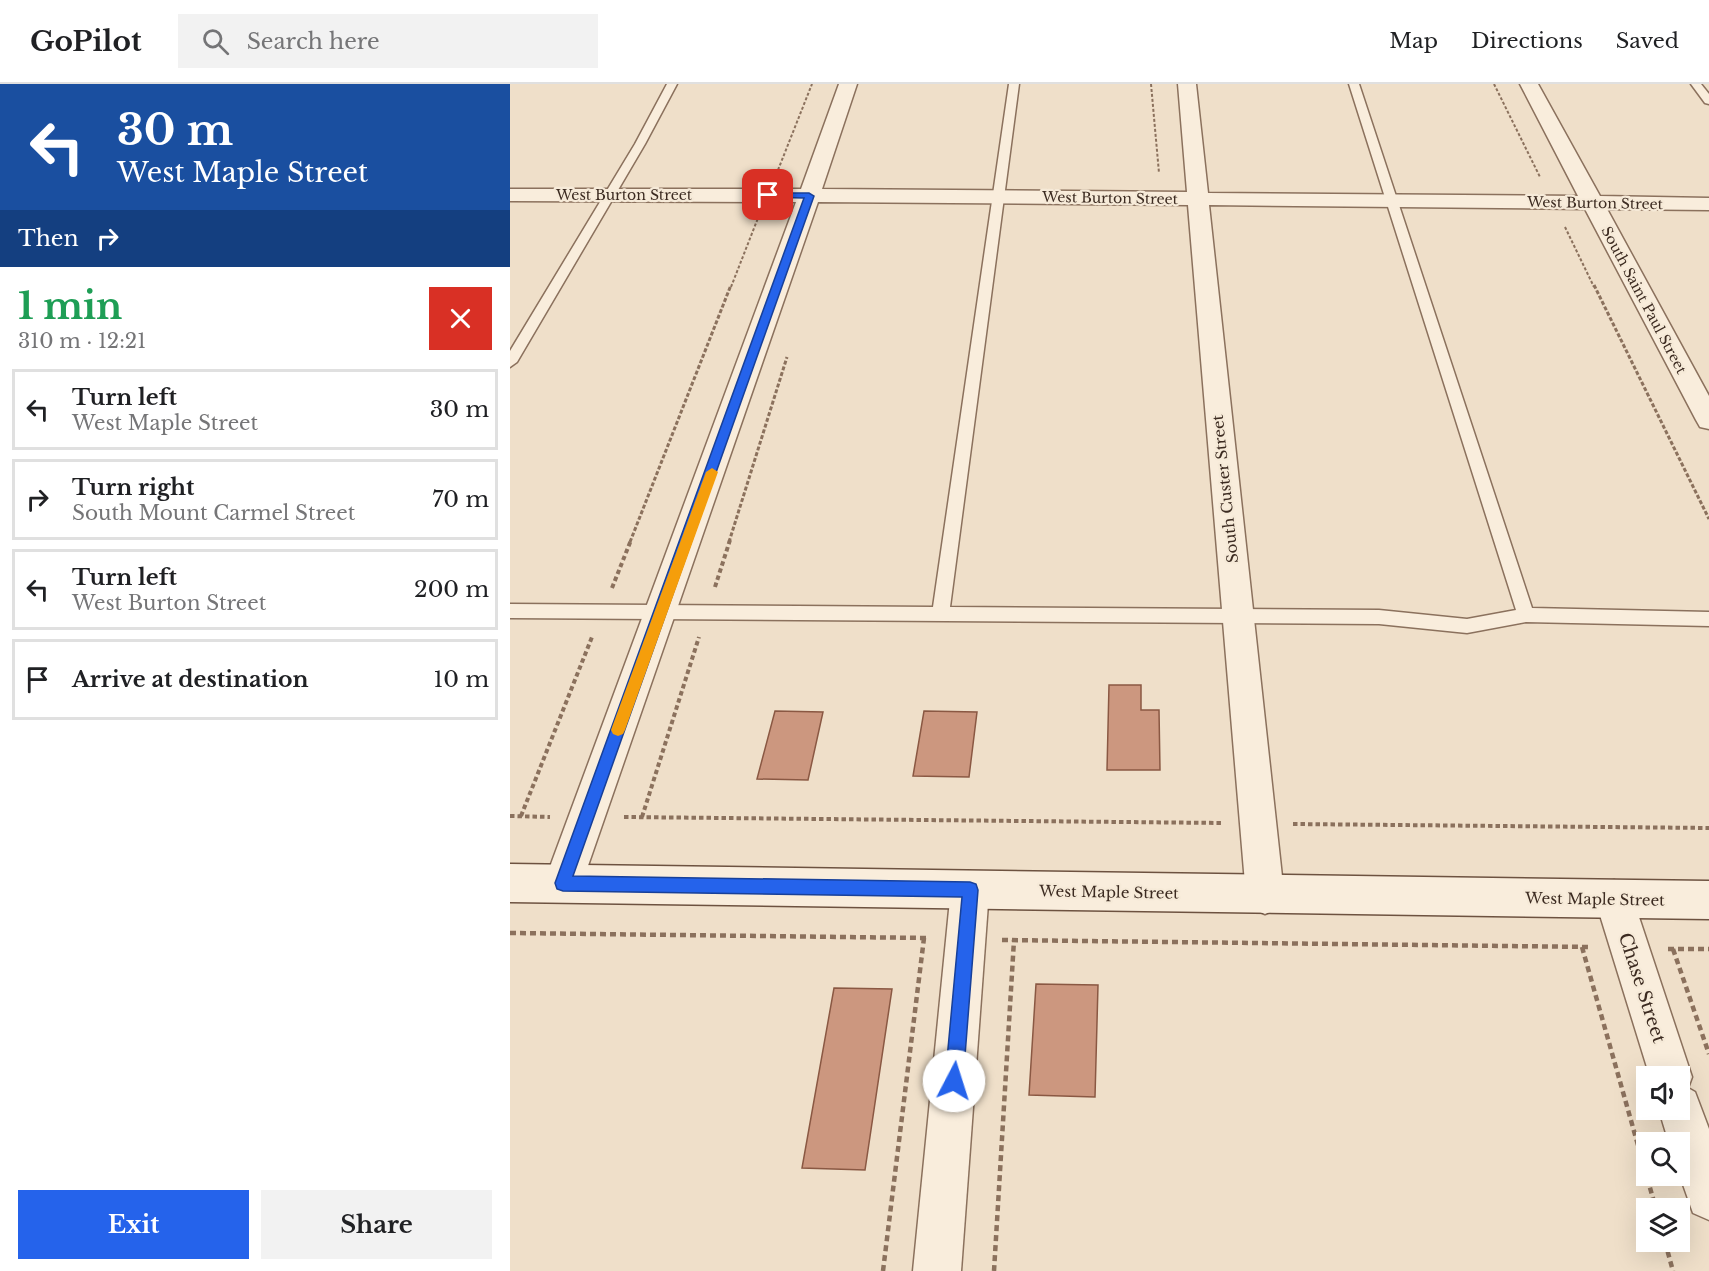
<!DOCTYPE html>
<html lang="en">
<head>
<meta charset="utf-8">
<style>
  body { margin:0; font-family:"Libre Baskerville",serif; background:#f2f2f2; color:#202124; height:100vh; display:flex; flex-direction:column; font-size:22px; white-space:nowrap }
  * { box-sizing:border-box; margin:0 }
  p { font-size:20px; color:#757577 }
  .icon { flex:none; width:33px; height:33px; fill:none; stroke:currentColor; stroke-width:2; stroke-linecap:round; stroke-linejoin:round }
  .map { position:relative; flex:1; overflow:hidden }
  .panel { display:flex; flex-direction:column; background:#fff; width:510px }
  .panel>* { flex:none }
  .hud { background:#1a4fa0; color:#fff; overflow:hidden }
  .fabs { position:absolute; left:1126px; top:982px; display:grid; gap:12px }
  .fabs a { display:grid; place-items:center; width:54px; height:54px; border-radius:0px; background:#fff; box-shadow:0 6px 24px #0002; font-size:30px }
  .pin { position:absolute; display:grid; place-items:center; width:51px; height:51px; color:#fff; margin:-26px; border-radius:12px; box-shadow:0 3px 9px #0006 }
  .me { position:absolute; width:66px; margin:-33px; rotate:5deg; stroke-linejoin:round; filter:drop-shadow(0 0 4px #0008) }
  .turn { display:flex; align-items:center; gap:21px; height:126px; padding:0 18px; font-size:27px }
  .turn .icon { width:78px; height:78px; stroke-width:2.5 }
  .turn b { display:block; font-size:42px; line-height:51px }
  .then { display:flex; align-items:center; height:57px; padding:0 18px; background:#0003; gap:12px; font-size:22px }
  .round { display:grid; place-items:center; flex:none; width:63px; height:63px; border-radius:0px; background:#f2f2f2 }
  .headline { display:flex; align-items:center; justify-content:space-between; height:102px; padding:0 18px }
  h1 { font-size:36px; font-weight:700; line-height:45px; color:#1e9e55 }
  .action { display:flex; gap:12px; margin-top:auto; padding:12px 18px }
  .action a { flex:1; height:69px; border-radius:0px; background:#2563eb; color:#fff; font-size:24px; font-weight:700; line-height:69px; text-align:center }
  .action a+a { background:#f2f2f2; color:#202124 }
  ul { padding:0; list-style:none }
  li { display:flex; align-items:center; gap:18px; height:81px; margin:0 12px 9px; padding:0 6px; border:3px solid #e0e0e0; border-radius:0px }
  li div { flex:1 }
  li b { display:block; font-size:22px }
  li em { font-style:normal }
  header { display:flex; align-items:center; gap:36px; box-sizing:border-box; height:84px; padding:0 30px; background:#fff; border-bottom:2px solid #e0e0e0 }
  header strong { font-size:28px }
  nav { display:flex; gap:33px; margin-inline-start:auto; font-size:21px }
  .search { width:420px; height:54px; background:#f2f2f2; display:flex; align-items:center; gap:15px; box-sizing:border-box; padding:0 21px; border-radius:0px; color:#757577; font-size:22px }
  main { display:flex; flex:1; min-height:0 }
  .map>svg:first-child { display:block }
  .building { fill:#cc977f; stroke:#8a5843; stroke-width:1.5 }
  .lines { fill:none; stroke-linecap:round; stroke-linejoin:round }
  .lane-casing { stroke:#8b715d; stroke-width:3 }
  .street-casing { stroke:#8b715d; stroke-width:3 }
  .secondary-casing { stroke:#6d5240; stroke-width:3 }
  .path-far3 { stroke:#8b715d; stroke-width:2; stroke-dasharray:3 2; stroke-linecap:butt }
  .path-far2 { stroke:#8b715d; stroke-width:3; stroke-dasharray:4 2; stroke-linecap:butt }
  .path-far1 { stroke:#8b715d; stroke-width:4; stroke-dasharray:4.5 3; stroke-linecap:butt }
  .path { stroke:#8b715d; stroke-width:4.5; stroke-dasharray:6 4; stroke-linecap:butt }
  .lane { fill:#f9eddc; fill-rule:evenodd }
  .street { fill:#f9eddc; fill-rule:evenodd }
  .secondary { fill:#f9eddc; fill-rule:evenodd }
  .route { fill:#2563eb; stroke:#184099; stroke-width:1.5 }
  .slow { fill:#f59e0b }
  .labels { text-anchor:middle; dominant-baseline:central; stroke-width:4.5; stroke-linejoin:round; paint-order:stroke }
  .far-street-label { font-size:14px; fill:#3c2b21; stroke:#f6ead8 }
  .street-label { font-size:15px; fill:#3c2b21; stroke:#f6ead8 }
  .near-street-label { font-size:18px; fill:#3c2b21; stroke:#f6ead8 }
</style>
</head>
<body>
<header>
<strong>GoPilot</strong>
<div class="search"><svg class="icon" aria-label="search" viewBox="0 0 24 24"><circle cx="10" cy="10" r="6"/><path d="M15 15l6 6"/></svg>Search here</div>
<nav><a>Map</a><a>Directions</a><a>Saved</a></nav>
</header>
<main>
<section class="panel">
<div class="hud">
<div class="turn"><svg class="icon" aria-label="left" viewBox="0 0 24 24"><path d="M17 20v-9H6M10 6l-5 5 5 5"/></svg><div><b>30 m</b>West Maple Street</div></div>
<div class="then">Then<svg class="icon" aria-label="right" viewBox="0 0 24 24"><path d="M7 20v-9h11M14 6l5 5-5 5"/></svg></div>
</div>
<div class="headline"><div><h1>1 min</h1><p>310 m · 12:21</p></div><a class="round" style="background:#d93025;color:#fff"><svg class="icon" aria-label="close" viewBox="0 0 24 24"><path d="M6 6l12 12M18 6L6 18"/></svg></a></div>
<ul>
<li><svg class="icon" aria-label="left" viewBox="0 0 24 24"><path d="M17 20v-9H6M10 6l-5 5 5 5"/></svg><div><b>Turn left</b><p>West Maple Street</p></div><em>30 m</em></li>
<li><svg class="icon" aria-label="right" viewBox="0 0 24 24"><path d="M7 20v-9h11M14 6l5 5-5 5"/></svg><div><b>Turn right</b><p>South Mount Carmel Street</p></div><em>70 m</em></li>
<li><svg class="icon" aria-label="left" viewBox="0 0 24 24"><path d="M17 20v-9H6M10 6l-5 5 5 5"/></svg><div><b>Turn left</b><p>West Burton Street</p></div><em>200 m</em></li>
<li><svg class="icon" aria-label="arrive" viewBox="0 0 24 24"><path d="M6 21V4h12l-3 4 3 4H6"/></svg><div><b>Arrive at destination</b></div><em>10 m</em></li>
</ul>
<div class="action"><a>Exit</a><a>Share</a></div>
</section>
<div class="map">
<svg width="1199" height="1187" viewBox="0 0 1199 1187">
  <rect width="100%" height="100%" fill="#efdfc9"/>
  <g class="building">
    <polygon points="599,601 631,601 631,626 649,626 650,686 597,686"/>
    <polygon points="265,627 313,628 298,696 247,695"/>
    <polygon points="414,627 467,628 459,693 403,692"/>
    <polygon points="526,900 588,901 585,1013 519,1011"/>
    <polygon points="324,904 382,905 355,1086 292,1084"/>
  </g>
  <g class="lines">
    <defs>
      <g id="lane">
        <polygon points="157,0 167,0 135,60 7,278 0,283 0,267 125,60"/>
        <polygon points="499,0 509,0 440,523 869,526 957,535 1006,526 839,0 849,0 1022,524 1199,528 1199,542 1016,538 957,549 869,540 0,534 0,520 423,523"/>
        <polygon points="1181,0 1191,0 1199,10 1199,20 1195,19"/>
      </g>
      <g id="street">
        <polygon points="329,0 347,0 312,105 677,108 668,0 686,0 698,109 1068,112 1010,0 1028,0 1090,112 1199,114 1199,126 1097,125 1199,312 1199,345 1190,343 1186,336 1075,125 699,121 774,811 769,824 755,830 741,824 736,811 678,121 308,118 72,799 66,812 53,818 40,812 34,799 286,118 0,117 0,105 291,105"/>
        <polygon points="460,787 473,793 479,806 451,1187 403,1187 441,806 447,793"/>
        <polygon points="1104,796 1118,801 1123,815 1182,993 1178,1004 1185,1008 1199,1045 1199,1136 1183,1129 1170,1092 1170,1059 1159,1059 1149,1026 1170,1026 1170,993 1140,993 1085,815 1090,801"/>
      </g>
      <polygon id="secondary" points="0,780 1199,797 1199,835 0,818"/>
    </defs>
    <use href="#lane" class="lane-casing"/>
    <use href="#street" class="street-casing"/>
    <use href="#secondary" class="secondary-casing"/>
    <g class="path-far3">
      <polyline points="641,0 649,89"/>
      <polyline points="984,0 1030,93"/>
      <polyline points="268,86 302,0"/>
      <polyline points="1055,143 1084,203"/>
      <polyline points="221,203 248,134"/>
    </g>
    <g class="path-far2">
      <polyline points="1084,201 1199,435"/>
      <polyline points="120,458 221,201"/>
      <polyline points="219,458 277,273"/>
    </g>
    <g class="path-far1">
      <polyline points="205,503 220,456"/>
      <polyline points="102,504 121,456"/>
      <polyline points="0,732 40,733"/>
      <polyline points="11,732 82,553"/>
      <polyline points="114,733 712,739"/>
      <polyline points="132,733 189,553"/>
      <polyline points="783,740 1199,744"/>
    </g>
    <g class="path">
      <polyline points="0,849 418,854"/>
      <polyline points="492,856 1081,863"/>
      <polyline points="1072,863 1146,1125"/>
      <polyline points="1158,865 1199,865"/>
      <polyline points="1163,865 1199,970"/>
      <polyline points="1155,1158 1163,1187"/>
      <polyline points="373,1187 414,854"/>
      <polyline points="484,1187 504,856"/>
    </g>
    <use href="#lane" class="lane"/>
    <use href="#street" class="street"/>
    <use href="#secondary" class="secondary"/>
  </g>
  <polygon class="route" points="258,109 299,109 304,112 63,792 460,798 466,800 468,806 453,997 450,1003 444,1006 437,1003 435,997 452,813 53,807 47,805 45,799 294,114 255,113 255,110"/>
  <polygon class="slow" points="202,384 208,388 115,646 113,650 108,652 103,650 101,646 196,388"/>
  <g class="labels">
    <g class="far-street-label">
      <text x="114" y="111">West Burton Street</text>
      <text transform="translate(600 114) rotate(1)">West Burton Street</text>
      <text transform="translate(1085 119) rotate(1)">West Burton Street</text>
      <text transform="translate(1134 216) rotate(62)">South Saint Paul Street</text>
    </g>
    <g class="street-label">
      <text transform="translate(715 405) rotate(-96)">South Custer Street</text>
      <text transform="translate(599 808) rotate(1)">West Maple Street</text>
      <text transform="translate(1085 815) rotate(1)">West Maple Street</text>
    </g>
    <g class="near-street-label">
      <text transform="translate(1132 904) rotate(72)">Chase Street</text>
    </g>
  </g>
</svg>
<div class="fabs">
<a><svg class="icon" aria-label="sound" viewBox="0 0 24 24"><path d="M4 9h4l5-4v14l-5-4H4zM17 9q2 3 0 6"/></svg></a>
<a><svg class="icon" aria-label="search" viewBox="0 0 24 24"><circle cx="10" cy="10" r="6"/><path d="M15 15l6 6"/></svg></a>
<a><svg class="icon" aria-label="layers" viewBox="0 0 24 24"><path d="M12 4l9 5-9 5-9-5zM3 14l9 5 9-5"/></svg></a>
</div>
<div class="pin" style="left:258px;top:111px;background:#d93025"><svg class="icon" aria-label="arrive" viewBox="0 0 24 24"><path d="M6 21V4h12l-3 4 3 4H6"/></svg></div>
<svg class="me" style="left:444px;top:997px" viewBox="-20 -20 40 40"><circle r="19" fill="#fff"/><path d="M0-13L10 11 0 6-10 11z" fill="#2563eb"/></svg>
</div>
</main>
</body>
</html>
